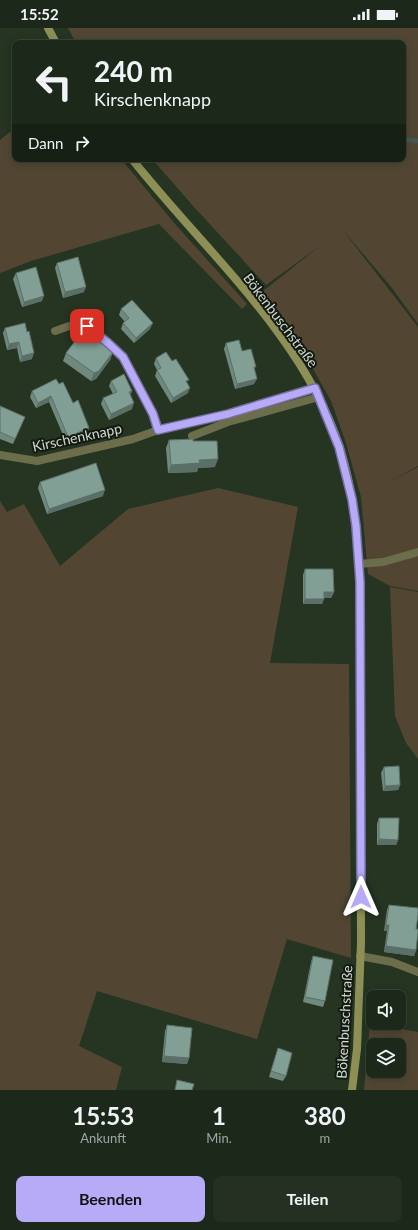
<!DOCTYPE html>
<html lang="de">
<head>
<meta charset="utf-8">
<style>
  body { margin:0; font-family:Lato,sans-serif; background:#253023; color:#f1f3f6; height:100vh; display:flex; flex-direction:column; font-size:15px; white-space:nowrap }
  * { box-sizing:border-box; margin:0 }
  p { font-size:13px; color:#a0a6a2 }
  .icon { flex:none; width:22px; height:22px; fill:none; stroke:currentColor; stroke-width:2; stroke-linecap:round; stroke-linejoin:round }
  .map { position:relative; height:1062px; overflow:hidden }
  .panel { display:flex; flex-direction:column; background:#1c281a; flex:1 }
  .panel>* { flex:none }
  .top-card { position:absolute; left:12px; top:12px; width:394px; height:122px; border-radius:8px; box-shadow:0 2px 10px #0003,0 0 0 1px #3a4439; background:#1c281a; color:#f1f3f6; overflow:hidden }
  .buttons { position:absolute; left:366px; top:962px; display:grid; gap:8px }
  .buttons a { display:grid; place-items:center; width:40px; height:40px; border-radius:8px; background:#1c281a; box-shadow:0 2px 10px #0003,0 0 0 1px #3a4439; font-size:20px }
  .pin { position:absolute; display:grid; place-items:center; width:34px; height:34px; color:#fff; margin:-17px; border-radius:8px; box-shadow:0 2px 6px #0006 }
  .me { position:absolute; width:44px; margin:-22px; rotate:0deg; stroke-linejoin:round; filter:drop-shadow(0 0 3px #0008) }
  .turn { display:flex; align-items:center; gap:14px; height:84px; padding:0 16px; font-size:18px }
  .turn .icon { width:52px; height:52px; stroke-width:2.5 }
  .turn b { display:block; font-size:28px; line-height:34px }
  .then { display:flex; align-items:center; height:38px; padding:0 16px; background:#0003; gap:8px; font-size:15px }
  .eta { display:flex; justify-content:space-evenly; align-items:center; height:68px; text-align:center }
  .eta b { font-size:24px; font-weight:700; line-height:28px }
  .cta { display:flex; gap:8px; margin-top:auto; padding:8px 16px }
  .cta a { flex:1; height:46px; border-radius:8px; background:#b7abf7; color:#111; font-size:16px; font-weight:700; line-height:46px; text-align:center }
  .cta a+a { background:#253023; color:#f1f3f6 }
  .status { display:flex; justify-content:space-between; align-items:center; height:28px; padding:0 20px; background:#1c281a; direction:ltr }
  .status svg { height:11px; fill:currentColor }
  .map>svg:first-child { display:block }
  .green { fill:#524633; fill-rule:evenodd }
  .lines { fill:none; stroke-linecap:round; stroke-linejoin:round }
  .stream { stroke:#435856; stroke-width:4.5 }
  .lane { stroke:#6c6d4a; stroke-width:8 }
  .street { stroke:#6c6d4a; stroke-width:8 }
  .secondary { stroke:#8d8f56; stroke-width:8 }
  .wall { fill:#6f897f }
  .shaded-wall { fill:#5a6f68 }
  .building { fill:#819f94; stroke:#5a6f68 }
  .route-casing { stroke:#776fa1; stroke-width:10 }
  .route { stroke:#b7abf7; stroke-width:7 }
  .labels { text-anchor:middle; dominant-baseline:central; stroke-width:4; stroke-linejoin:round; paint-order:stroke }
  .street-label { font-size:14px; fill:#d0dace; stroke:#131a12 }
</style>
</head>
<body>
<div class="status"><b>15:52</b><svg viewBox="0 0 49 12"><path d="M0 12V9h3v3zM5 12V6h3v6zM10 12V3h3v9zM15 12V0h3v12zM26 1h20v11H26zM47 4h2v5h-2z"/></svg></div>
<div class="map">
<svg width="418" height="1062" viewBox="0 0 418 1062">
  <rect width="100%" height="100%" fill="#253522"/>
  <g class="green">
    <polygon points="68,0 418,0 418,296 392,260 342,201 418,299 418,438 388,454 418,439 418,563 390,558 368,546 361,469 346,415 331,373 312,339 294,312 258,267 320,218 266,257 194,179 152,131 403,131 403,15 76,15"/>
    <polygon points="15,100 15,131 121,131 175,196 247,276 242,281 159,196 31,233 0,245 0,112"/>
    <polygon points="218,460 298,479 270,635 349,636 351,930 287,911 257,1011 97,963 79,1018 122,1039 116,1062 0,1062 0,473 7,484 24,476 60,538 128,481"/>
    <polygon points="390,559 418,564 418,731 406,715 395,688"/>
    <path d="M370,995L418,1004V1062H364ZM373,1017H399V1043H373Z"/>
  </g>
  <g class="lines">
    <polyline class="stream" points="403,111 418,113"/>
    <g class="lane">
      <polyline points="192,408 228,394 319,369"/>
      <polyline points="359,536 383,534 418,524"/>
      <polyline points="360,928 392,934 418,944"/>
    </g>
    <g class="street">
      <polyline points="55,303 75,296 87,298 108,315 123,329 153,386 158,402 228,386 315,360"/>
      <polyline points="0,427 37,433 133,411 158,402"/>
    </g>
    <g class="secondary">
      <polyline points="48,0 56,15"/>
      <path d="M132,131C203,221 304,308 340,420C354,464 357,509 360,554L361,915L357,1021L352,1062"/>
    </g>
  </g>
  <g class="wall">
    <polygon points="57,235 84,264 63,270 55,240"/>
    <polygon points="16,245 42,273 22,279 13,251"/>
    <polygon points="121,281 150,301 134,315 121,301 123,295 125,294 119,287"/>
    <polygon points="25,295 32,331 20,334 17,320 7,322 3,305 5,300"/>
    <polygon points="75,300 88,309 113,324 110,332 96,351 91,353 63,333 66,325 74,315 72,308"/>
    <polygon points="226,315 242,323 254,342 254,356 235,361 224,321"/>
    <polygon points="156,330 172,333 187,355 188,365 171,375 155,348 157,342 154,336"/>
    <polygon points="111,353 132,363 130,368 132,381 109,392 101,376 103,370 113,366 109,358"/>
    <polygon points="59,356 87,405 66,414 49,374 36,380 30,369 32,363"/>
    <polygon points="0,378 25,389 13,416 0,411"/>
    <polygon points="169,412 193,413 215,439 198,440 197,444 168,445 166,420"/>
    <polygon points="40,454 103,468 47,486 38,460"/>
    <polygon points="305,541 334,564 331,570 324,570 322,576 303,576 303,547"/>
    <polygon points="384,739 400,757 398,762 383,763 381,745"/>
    <polygon points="379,790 398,812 396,817 377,817 377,796"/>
    <polygon points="389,877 416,901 416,922 414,928 384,924 387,903 384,903 387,882"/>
    <polygon points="313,928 325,973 323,979 303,974 311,934"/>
    <polygon points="167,997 189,1030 187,1036 162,1034 165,1003"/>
    <polygon points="278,1020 286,1048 283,1053 269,1049"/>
  </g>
  <g class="shaded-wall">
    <polygon points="86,259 84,264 63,270 65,264"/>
    <polygon points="44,268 42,273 22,279 24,274"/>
    <polygon points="153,295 150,301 134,315 136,310"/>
    <polygon points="19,314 17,320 7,322 9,316"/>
    <polygon points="113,324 110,332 96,351 91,353 94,345"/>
    <polygon points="34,325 32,331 20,334 22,328"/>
    <polygon points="257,351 254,356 235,361 237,356"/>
    <polygon points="190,360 188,365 171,375 173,370"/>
    <polygon points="132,363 130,368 129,364"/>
    <polygon points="51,368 49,374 36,380 38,375"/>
    <polygon points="134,375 132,381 109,392 111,386"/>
    <polygon points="89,400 87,405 66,414 68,409"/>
    <polygon points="218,431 215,439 198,440 197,444 168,445 171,437 199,432"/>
    <polygon points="105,462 103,468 47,486 49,481"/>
    <polygon points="324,564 334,564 331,570 322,570"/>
    <polygon points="305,571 324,571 322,576 303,576"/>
    <polygon points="400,757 398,762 383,763 385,758"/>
    <polygon points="379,811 398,812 396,817 377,817"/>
    <polygon points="386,897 389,897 387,903 384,903"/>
    <polygon points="386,918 416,922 414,928 384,924"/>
    <polygon points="164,1028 189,1030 187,1036 162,1034"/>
  </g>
  <g class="building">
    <polygon points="78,229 86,259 65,264 57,235"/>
    <polygon points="36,239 44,268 24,274 16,245"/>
    <polygon points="132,272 153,295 136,310 123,295 129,290 121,281"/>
    <polygon points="25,295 27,304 29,303 34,325 22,328 19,314 9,316 5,300"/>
    <polygon points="75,300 88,309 90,307 113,324 99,343 94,345 66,325 75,313 79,312"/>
    <polygon points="239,312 242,323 251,321 256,339 254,339 257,351 237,356 226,315"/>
    <polygon points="166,324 172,333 176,331 189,352 186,353 190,360 173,370 157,342 161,340 156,330"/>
    <polygon points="124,346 132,363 129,364 134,375 111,386 103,370 117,364 111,353"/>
    <polygon points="56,351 59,356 63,354 73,375 78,372 89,400 68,409 51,368 38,375 32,363"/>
    <polygon points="0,378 25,389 15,411 0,404"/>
    <polygon points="193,411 193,413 217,413 218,431 199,432 200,435 171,437 169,412"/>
    <polygon points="96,435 105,462 49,481 40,454"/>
    <polygon points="305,541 333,541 334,564 324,564 324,571 305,571"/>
    <polygon points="399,738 400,757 385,758 384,739"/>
    <polygon points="379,790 399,790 398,812 379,811"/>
    <polygon points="389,877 418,880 418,887 416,901 418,901 418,904 416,922 386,918 389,897 386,897"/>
    <polygon points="313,928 333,932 325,973 305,969"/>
    <polygon points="167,997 192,1000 189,1030 164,1028"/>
    <polygon points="278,1020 292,1025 286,1048 271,1043"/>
    <polygon points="177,1052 194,1056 192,1062 175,1062"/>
  </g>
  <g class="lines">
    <defs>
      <polyline id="route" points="87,298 108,315 123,329 153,386 158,402 228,386 315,360 339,419 352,471 356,498 360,554 361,869"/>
    </defs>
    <use href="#route" class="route-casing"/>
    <use href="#route" class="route"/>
  </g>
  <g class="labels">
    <g class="street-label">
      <text transform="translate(281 292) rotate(53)">Bökenbuschstraße</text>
      <text transform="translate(77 409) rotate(-12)">Kirschenknapp</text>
      <text transform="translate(344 994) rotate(-87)">Bökenbuschstraße</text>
    </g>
  </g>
</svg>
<div class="buttons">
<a><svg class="icon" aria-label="sound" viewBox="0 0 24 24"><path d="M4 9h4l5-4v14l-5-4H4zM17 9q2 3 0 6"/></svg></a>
<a><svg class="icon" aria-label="layers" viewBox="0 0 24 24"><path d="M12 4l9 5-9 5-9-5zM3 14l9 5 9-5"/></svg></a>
</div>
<div class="pin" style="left:87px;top:298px;background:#d93025"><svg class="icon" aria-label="arrive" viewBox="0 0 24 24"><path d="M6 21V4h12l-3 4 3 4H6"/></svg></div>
<svg class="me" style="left:361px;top:869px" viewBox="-20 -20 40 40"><path d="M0-17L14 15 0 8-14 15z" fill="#b7abf7" stroke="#fff" stroke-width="4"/></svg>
<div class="top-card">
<div class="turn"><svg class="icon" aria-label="left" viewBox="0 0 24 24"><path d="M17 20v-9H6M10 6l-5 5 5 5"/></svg><div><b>240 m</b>Kirschenknapp</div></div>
<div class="then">Dann<svg class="icon" aria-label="right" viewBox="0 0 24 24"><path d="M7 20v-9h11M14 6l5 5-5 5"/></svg></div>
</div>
</div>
<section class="panel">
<div class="eta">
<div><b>15:53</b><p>Ankunft</p></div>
<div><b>1</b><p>Min.</p></div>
<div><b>380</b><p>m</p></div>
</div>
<div class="cta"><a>Beenden</a><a>Teilen</a></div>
</section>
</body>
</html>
